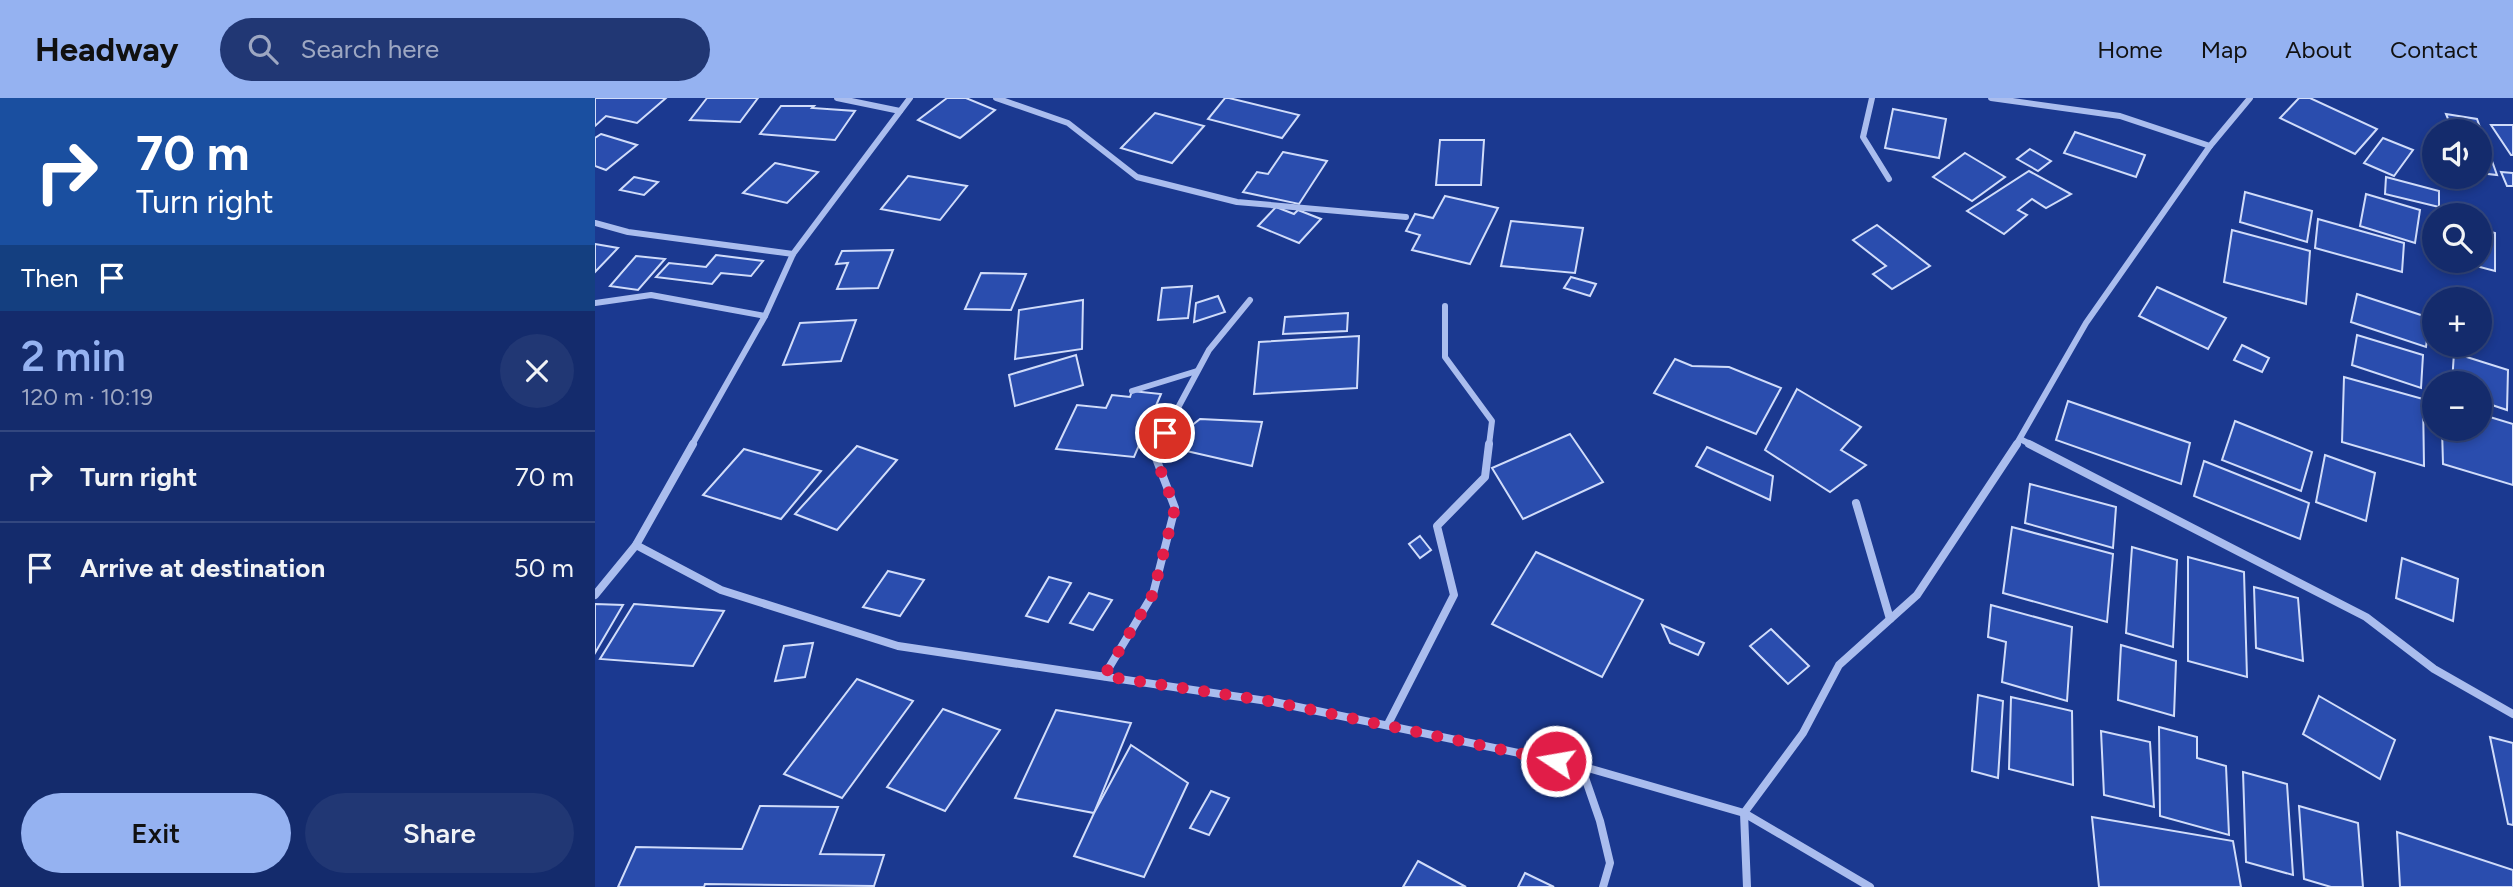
<!DOCTYPE html>
<html lang="en">
<head>
<meta charset="utf-8">
<style>
  body { margin:0; font-family:Figtree,sans-serif; background:#213774; color:#f1f3f6; height:100vh; display:flex; flex-direction:column; font-size:26px; white-space:nowrap }
  * { box-sizing:border-box; margin:0 }
  p { font-size:23px; color:#9da7c2 }
  .icon { flex:none; width:38px; height:38px; fill:none; stroke:currentColor; stroke-width:2; stroke-linecap:round; stroke-linejoin:round }
  .map { position:relative; flex:1; overflow:hidden }
  .details { display:flex; flex-direction:column; background:#142b6c; width:595px }
  .details>* { flex:none }
  .banner { background:#1a4fa0; color:#fff; overflow:hidden }
  .buttons { position:absolute; left:1827px; top:21px; display:grid; gap:14px }
  .buttons a { display:grid; place-items:center; width:70px; height:70px; border-radius:50%; background:#142b6c; box-shadow:0 4px 10px #0003,0 0 0 2px #33477f; font-size:35px }
  .pin { position:absolute; display:grid; place-items:center; width:60px; height:60px; color:#fff; margin:-30px; border:4px solid #fff; border-radius:50%; box-shadow:0 2px 7px #0007 }
  .me { position:absolute; width:77px; margin:-38px; rotate:282deg; stroke-linejoin:round; filter:drop-shadow(0 0 5px #0008) }
  .turn { display:flex; align-items:center; gap:24px; height:147px; padding:0 21px; font-size:32px }
  .turn .icon { width:91px; height:91px; stroke-width:2.5 }
  .turn b { display:block; font-size:49px; line-height:60px }
  .then { display:flex; align-items:center; height:66px; padding:0 21px; background:#0003; gap:14px; font-size:26px }
  .round { display:grid; place-items:center; flex:none; width:74px; height:74px; border-radius:37px; background:#213774 }
  .summary { display:flex; align-items:center; justify-content:space-between; height:119px; padding:0 21px }
  h1 { font-size:42px; font-weight:600; line-height:52px; color:#95b2f1 }
  .primary-button { display:flex; gap:14px; margin-top:auto; padding:14px 21px }
  .primary-button a { flex:1; height:80px; border-radius:42px; background:#95b2f1; color:#111; font-size:28px; font-weight:600; line-height:80px; text-align:center }
  .primary-button a+a { background:#213774; color:#f1f3f6 }
  ul { padding:0; list-style:none }
  li { display:flex; align-items:center; gap:21px; height:91px; padding:0 21px; border-top:2px solid #33477f }
  li div { flex:1 }
  li b { display:block; font-size:26px }
  li em { font-style:normal }
  header { display:flex; align-items:center; gap:42px; box-sizing:border-box; height:98px; padding:0 35px; background:#95b2f1; color:#111 }
  header strong { font-size:33px }
  nav { display:flex; gap:38px; margin-inline-start:auto; font-size:24px }
  .search { width:490px; height:63px; background:#213774; display:flex; align-items:center; gap:18px; box-sizing:border-box; padding:0 24px; border-radius:38px; color:#9da7c2; font-size:26px }
  main { display:flex; flex:1; min-height:0 }
  .map>svg:first-child { display:block }
  .building { fill:#2a4dae; stroke:#d0dcfa; stroke-width:2 }
  .lines { fill:none; stroke-linecap:round; stroke-linejoin:round }
  .minor-far1 { stroke:#aabdee; stroke-width:6 }
  .minor { stroke:#aabdee; stroke-width:8 }
  .route { stroke:#e11d48; stroke-width:12; stroke-dasharray:0 21.6 }
</style>
</head>
<body>
<header>
<strong>Headway</strong>
<div class="search"><svg class="icon" aria-label="search" viewBox="0 0 24 24"><circle cx="10" cy="10" r="6"/><path d="M15 15l6 6"/></svg>Search here</div>
<nav><a>Home</a><a>Map</a><a>About</a><a>Contact</a></nav>
</header>
<main>
<section class="details">
<div class="banner">
<div class="turn"><svg class="icon" aria-label="right" viewBox="0 0 24 24"><path d="M7 20v-9h11M14 6l5 5-5 5"/></svg><div><b>70 m</b>Turn right</div></div>
<div class="then">Then<svg class="icon" aria-label="arrive" viewBox="0 0 24 24"><path d="M6 21V4h12l-3 4 3 4H6"/></svg></div>
</div>
<div class="summary"><div><h1>2 min</h1><p>120 m · 10:19</p></div><a class="round"><svg class="icon" aria-label="close" viewBox="0 0 24 24"><path d="M6 6l12 12M18 6L6 18"/></svg></a></div>
<ul>
<li><svg class="icon" aria-label="right" viewBox="0 0 24 24"><path d="M7 20v-9h11M14 6l5 5-5 5"/></svg><div><b>Turn right</b></div><em>70 m</em></li>
<li><svg class="icon" aria-label="arrive" viewBox="0 0 24 24"><path d="M6 21V4h12l-3 4 3 4H6"/></svg><div><b>Arrive at destination</b></div><em>50 m</em></li>
</ul>
<div class="primary-button"><a>Exit</a><a>Share</a></div>
</section>
<div class="map">
<svg width="1918" height="789" viewBox="0 0 1918 789">
  <rect width="100%" height="100%" fill="#1b3990"/>
  <g class="building">
    <polygon points="0,0 71,0 42,25 11,18 0,28"/>
    <polygon points="112,0 163,0 145,24 95,22"/>
    <polygon points="352,0 371,0 400,12 365,40 323,22"/>
    <polygon points="630,0 634,0 704,17 687,40 613,21"/>
    <polygon points="1704,0 1715,0 1782,31 1760,56 1685,20"/>
    <polygon points="186,8 219,8 217,10 260,13 240,42 165,36"/>
    <polygon points="1298,11 1351,21 1344,60 1290,50"/>
    <polygon points="560,15 609,28 577,65 526,50"/>
    <polygon points="1851,16 1882,21 1902,77 1885,75 1885,33 1858,33"/>
    <polygon points="1896,27 1918,27 1918,57 1916,57"/>
    <polygon points="1480,34 1550,57 1541,79 1469,55"/>
    <polygon points="6,36 42,47 11,72 0,68 0,40"/>
    <polygon points="1788,40 1818,52 1799,78 1769,65"/>
    <polygon points="845,42 889,42 886,87 841,87"/>
    <polygon points="1435,51 1456,63 1443,73 1422,61"/>
    <polygon points="688,54 732,63 704,106 648,94 662,74 673,76"/>
    <polygon points="1370,55 1410,79 1377,103 1338,79"/>
    <polygon points="180,65 223,74 192,105 148,95"/>
    <polygon points="1434,73 1476,96 1451,110 1437,101 1423,112 1432,117 1409,136 1372,113"/>
    <polygon points="1906,74 1918,75 1918,88 1912,88"/>
    <polygon points="313,78 372,88 345,122 286,111"/>
    <polygon points="39,79 63,84 49,97 25,92"/>
    <polygon points="1791,79 1844,93 1844,109 1790,96"/>
    <polygon points="1650,94 1717,113 1712,144 1645,124"/>
    <polygon points="1771,96 1825,112 1820,145 1765,128"/>
    <polygon points="850,98 903,110 875,166 817,152 825,137 811,133 820,116 838,120"/>
    <polygon points="681,109 699,116 703,112 726,121 704,145 663,128"/>
    <polygon points="1837,118 1839,119 1839,156 1835,155"/>
    <polygon points="1723,121 1809,145 1807,174 1720,150"/>
    <polygon points="916,123 988,130 980,175 906,168"/>
    <polygon points="1282,127 1335,168 1297,191 1278,176 1291,168 1258,142"/>
    <polygon points="1885,131 1900,135 1900,173 1862,163 1885,163"/>
    <polygon points="1637,132 1715,153 1711,206 1629,184"/>
    <polygon points="0,146 23,150 0,174"/>
    <polygon points="298,152 283,190 242,191 253,165 241,166 247,153"/>
    <polygon points="121,157 168,163 156,178 126,175 117,186 61,179 74,165 111,169"/>
    <polygon points="41,158 70,161 43,192 15,188"/>
    <polygon points="386,175 431,176 416,212 370,211"/>
    <polygon points="976,179 1001,186 995,198 969,190"/>
    <polygon points="597,188 593,220 563,222 567,190"/>
    <polygon points="1562,189 1631,220 1613,251 1544,218"/>
    <polygon points="1762,196 1835,220 1831,249 1756,224"/>
    <polygon points="623,198 630,214 599,224 601,205"/>
    <polygon points="488,202 487,251 420,261 424,212"/>
    <polygon points="753,215 752,233 688,236 690,219"/>
    <polygon points="261,222 246,263 188,267 205,225"/>
    <polygon points="1762,237 1828,257 1826,290 1757,267"/>
    <polygon points="764,238 762,290 659,296 664,244"/>
    <polygon points="1647,247 1674,260 1667,274 1639,262"/>
    <polygon points="1859,255 1913,272 1912,312 1885,303 1885,285 1857,285"/>
    <polygon points="481,257 488,287 420,308 414,277"/>
    <polygon points="1080,261 1097,268 1134,269 1186,290 1161,336 1059,295"/>
    <polygon points="1749,279 1828,301 1829,368 1747,344"/>
    <polygon points="1202,291 1266,329 1246,352 1271,367 1235,394 1170,352"/>
    <polygon points="537,293 566,296 539,359 461,351 482,307 511,310 517,297 535,299"/>
    <polygon points="1473,303 1595,345 1586,386 1461,342"/>
    <polygon points="1885,316 1918,326 1918,387 1848,366 1847,331 1885,331"/>
    <polygon points="605,321 667,324 657,368 587,352 591,332"/>
    <polygon points="1640,323 1717,354 1706,393 1627,362"/>
    <polygon points="975,336 1008,384 928,421 897,370"/>
    <polygon points="262,348 302,362 242,432 200,416"/>
    <polygon points="1112,349 1178,378 1175,402 1101,368"/>
    <polygon points="149,351 226,373 186,421 108,397"/>
    <polygon points="1730,357 1780,375 1771,423 1721,404"/>
    <polygon points="1609,363 1714,405 1705,441 1599,398"/>
    <polygon points="1435,386 1521,409 1518,450 1430,425"/>
    <polygon points="1417,429 1518,456 1512,524 1408,495"/>
    <polygon points="825,438 836,452 825,460 814,446"/>
    <polygon points="1537,449 1582,462 1578,549 1531,535"/>
    <polygon points="941,454 1048,502 1007,579 897,526"/>
    <polygon points="1593,459 1649,474 1652,579 1593,563"/>
    <polygon points="1807,460 1863,481 1858,523 1801,500"/>
    <polygon points="293,473 329,482 305,518 268,509"/>
    <polygon points="454,479 476,485 453,524 431,518"/>
    <polygon points="1659,489 1703,500 1708,563 1661,550"/>
    <polygon points="494,495 517,502 498,532 475,525"/>
    <polygon points="0,506 28,507 0,555"/>
    <polygon points="39,506 129,513 98,568 5,561"/>
    <polygon points="1396,507 1477,529 1472,603 1407,584 1411,544 1393,539"/>
    <polygon points="1067,527 1109,545 1103,557 1075,545"/>
    <polygon points="1176,531 1214,568 1193,586 1155,548"/>
    <polygon points="218,545 210,579 180,583 189,548"/>
    <polygon points="1526,547 1581,563 1579,618 1523,602"/>
    <polygon points="262,581 318,603 247,700 189,676"/>
    <polygon points="1383,597 1408,603 1403,680 1377,673"/>
    <polygon points="1724,598 1800,642 1785,681 1708,636"/>
    <polygon points="1416,599 1477,613 1478,687 1414,671"/>
    <polygon points="348,611 405,632 350,713 292,689"/>
    <polygon points="461,612 536,625 499,715 420,700"/>
    <polygon points="1564,629 1602,639 1602,660 1631,668 1634,737 1565,718"/>
    <polygon points="1506,633 1555,644 1559,709 1509,697"/>
    <polygon points="1895,639 1918,645 1918,727 1913,726"/>
    <polygon points="536,647 593,685 549,779 479,758 499,715"/>
    <polygon points="1648,674 1692,686 1698,777 1651,764"/>
    <polygon points="616,693 634,700 614,737 595,730"/>
    <polygon points="165,708 243,709 225,756 289,757 279,788 110,786 109,789 23,789 41,749 147,751"/>
    <polygon points="1704,708 1763,725 1768,789 1736,789 1709,781"/>
    <polygon points="1497,719 1638,743 1646,789 1504,789"/>
    <polygon points="1802,734 1918,772 1918,789 1805,789"/>
    <polygon points="823,763 871,789 808,789"/>
    <polygon points="930,775 959,789 923,789"/>
  </g>
  <g class="lines">
    <g class="minor-far1">
      <polyline points="242,0 305,13"/>
      <polyline points="401,0 473,25 542,79 642,104 811,119"/>
      <polyline points="1277,0 1268,39 1294,81"/>
      <polyline points="1396,0 1525,18 1615,48"/>
      <polyline points="0,125 33,134 198,156"/>
      <polyline points="0,205 56,197 170,218"/>
      <polyline points="850,208 850,259 897,323 894,347"/>
      <polyline points="537,293 602,273"/>
      <polyline points="1425,341 1437,347"/>
      <polyline points="97,347 170,218 198,156 315,0"/>
      <polyline points="563,347 614,252 655,202"/>
      <polyline points="1421,347 1491,225 1615,48 1655,0"/>
    </g>
    <g class="minor">
      <polyline points="1434,346 1771,519 1839,571 1918,616"/>
      <polyline points="1261,405 1295,521"/>
      <polyline points="41,447 126,492 303,548 679,604 986,668 1149,715 1275,789"/>
      <polyline points="0,497 41,447 98,346"/>
      <polyline points="509,578 558,496 580,410 559,355 564,346"/>
      <polyline points="793,626 859,497 842,428 890,379 894,346"/>
      <polyline points="986,668 1005,723 1015,765 1008,789"/>
      <polyline points="1152,789 1149,715 1208,635 1244,567 1322,497 1422,346"/>
    </g>
  </g>
  <g class="lines">
    <polyline class="route" points="570,335 559,355 580,410 558,496 509,578 679,604 961,663"/>
  </g>
</svg>
<div class="buttons">
<a><svg class="icon" aria-label="sound" viewBox="0 0 24 24"><path d="M4 9h4l5-4v14l-5-4H4zM17 9q2 3 0 6"/></svg></a>
<a><svg class="icon" aria-label="search" viewBox="0 0 24 24"><circle cx="10" cy="10" r="6"/><path d="M15 15l6 6"/></svg></a>
<a>+</a>
<a>−</a>
</div>
<div class="pin" style="left:570px;top:335px;background:#d93025"><svg class="icon" aria-label="arrive" viewBox="0 0 24 24"><path d="M6 21V4h12l-3 4 3 4H6"/></svg></div>
<svg class="me" style="left:961px;top:663px" viewBox="-20 -20 40 40"><circle r="17" fill="#e11d48" stroke="#fff" stroke-width="3"/><path d="M0-11L8 9 0 5-8 9z" fill="#fff"/></svg>
</div>
</main>
</body>
</html>
